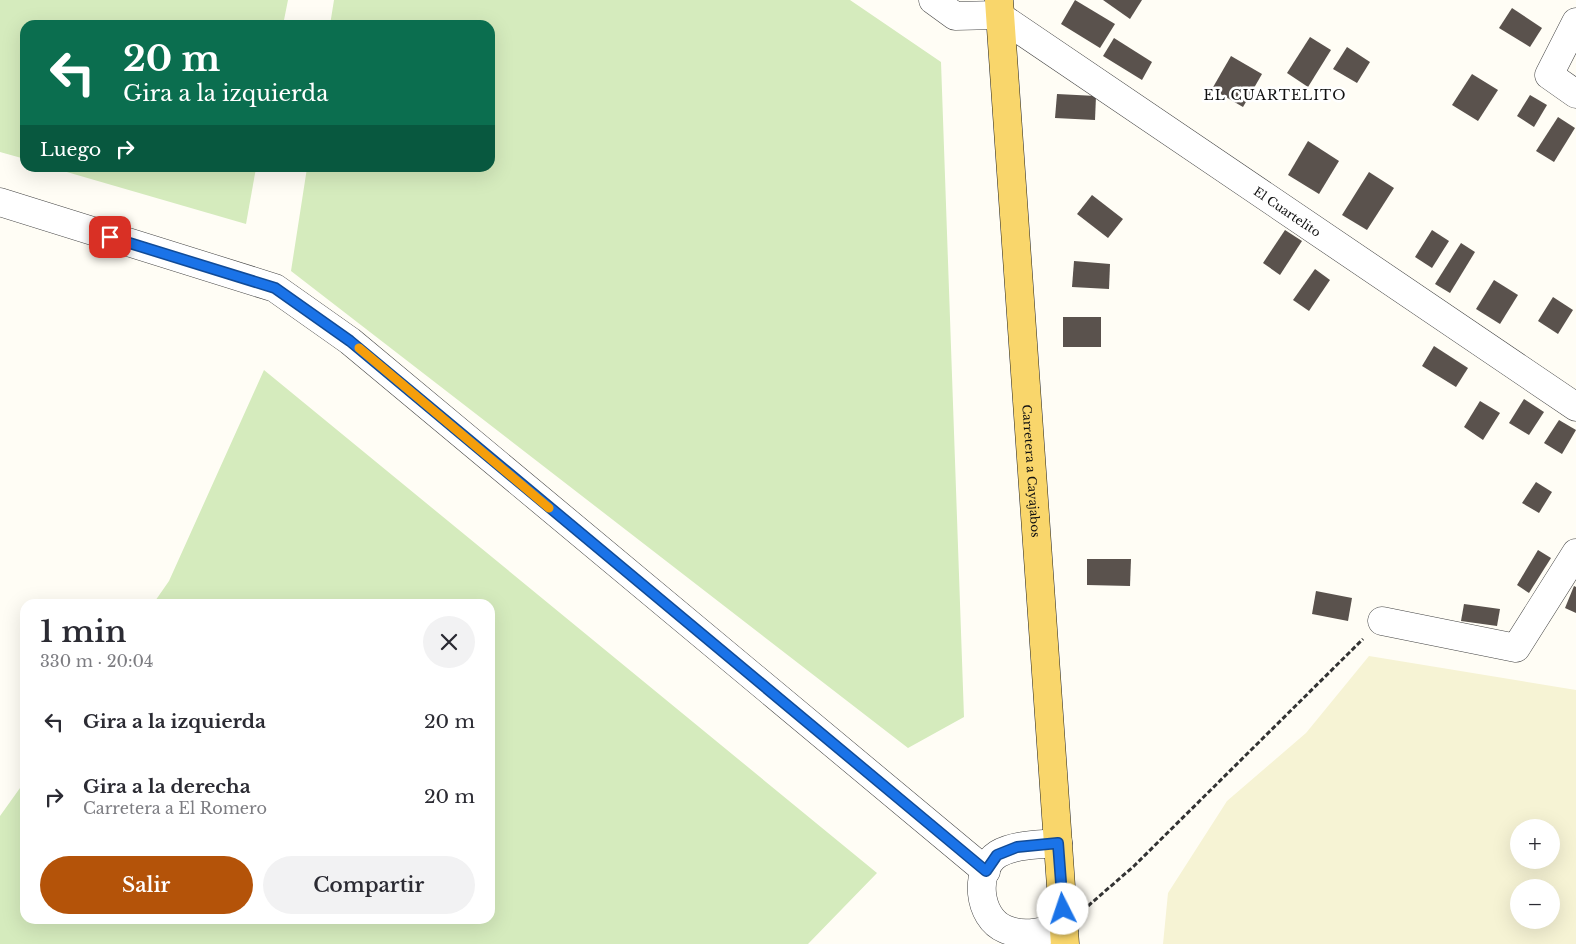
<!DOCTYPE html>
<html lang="es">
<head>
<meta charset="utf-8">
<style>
  body { margin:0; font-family:"Libre Baskerville",serif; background:#f2f2f3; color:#2b2b33; height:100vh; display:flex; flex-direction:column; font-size:19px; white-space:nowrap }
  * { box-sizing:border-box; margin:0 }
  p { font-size:16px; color:#7c7c81 }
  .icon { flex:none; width:28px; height:28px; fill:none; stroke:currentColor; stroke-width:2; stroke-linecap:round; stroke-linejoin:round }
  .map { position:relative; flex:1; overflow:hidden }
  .details { position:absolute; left:20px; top:599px; width:475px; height:325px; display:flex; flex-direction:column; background:#fff; border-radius:15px; box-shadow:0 5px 20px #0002 }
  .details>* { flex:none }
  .top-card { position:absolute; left:20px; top:20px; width:475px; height:152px; border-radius:15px; box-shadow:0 5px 20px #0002; background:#0b6e4f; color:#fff; overflow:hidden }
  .controls { position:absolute; left:1510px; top:819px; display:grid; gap:10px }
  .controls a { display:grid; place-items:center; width:50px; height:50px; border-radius:50%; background:#fff; box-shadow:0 5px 20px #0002; font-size:25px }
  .pin { position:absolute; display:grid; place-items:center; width:42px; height:42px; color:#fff; margin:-21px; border-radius:10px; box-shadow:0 2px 8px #0006 }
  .me { position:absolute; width:55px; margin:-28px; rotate:356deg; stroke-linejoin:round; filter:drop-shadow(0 0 4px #0008) }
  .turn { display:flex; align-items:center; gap:18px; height:105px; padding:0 20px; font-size:22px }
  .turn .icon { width:65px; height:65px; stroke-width:2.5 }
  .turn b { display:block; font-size:35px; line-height:42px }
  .then { display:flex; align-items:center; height:48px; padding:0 20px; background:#0003; gap:10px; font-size:19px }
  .round { display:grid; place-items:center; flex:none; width:52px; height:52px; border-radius:26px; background:#f2f2f3 }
  .summary { display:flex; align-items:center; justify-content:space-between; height:85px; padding:0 20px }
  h1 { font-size:30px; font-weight:600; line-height:38px }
  .action { display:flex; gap:10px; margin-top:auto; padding:10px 20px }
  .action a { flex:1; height:58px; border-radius:30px; background:#b45309; color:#fff; font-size:20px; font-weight:600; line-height:58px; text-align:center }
  .action a+a { background:#f2f2f3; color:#2b2b33 }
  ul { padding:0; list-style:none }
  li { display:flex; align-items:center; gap:15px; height:75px; padding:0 20px }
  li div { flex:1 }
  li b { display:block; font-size:19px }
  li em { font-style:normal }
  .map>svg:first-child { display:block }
  .farmland { fill:#f6f3d4; fill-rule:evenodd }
  .green { fill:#d5ebbd }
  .building { fill:#5a524d }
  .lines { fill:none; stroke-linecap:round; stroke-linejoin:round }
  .minor-casing { stroke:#444; stroke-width:29 }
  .major-casing { stroke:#222; stroke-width:29 }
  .path { stroke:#333; stroke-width:3; stroke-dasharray:5 2.5; stroke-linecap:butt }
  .minor { stroke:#fff; stroke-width:28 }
  .major { stroke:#f9d66b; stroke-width:28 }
  .route-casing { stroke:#114b97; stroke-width:12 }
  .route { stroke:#1a73e8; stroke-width:9 }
  .slow { stroke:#f59e0b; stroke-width:9 }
  .labels { text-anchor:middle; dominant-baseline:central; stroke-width:5; stroke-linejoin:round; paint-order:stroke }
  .street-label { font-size:12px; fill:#111; stroke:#fff }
  .neighbourhood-label { font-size:14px; letter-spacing:1px; fill:#111; stroke:#fff }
</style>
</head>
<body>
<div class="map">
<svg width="1576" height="944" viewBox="0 0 1576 944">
  <rect width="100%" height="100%" fill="#fffdf5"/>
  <path class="farmland" d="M1369,656L1576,690V944H1163L1168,893L1227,801L1306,733ZM1519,828H1551V860H1519ZM1519,888H1551V920H1519Z"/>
  <g class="green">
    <polygon points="0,0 288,0 283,25 25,25 25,159 0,152"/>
    <polygon points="334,0 850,0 941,62 964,717 908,748 291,271 307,168 490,168 490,25 330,25"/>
    <polygon points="53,168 256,168 246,224"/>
    <polygon points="264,370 877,873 808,944 0,944 0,816 25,781 25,919 490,919 490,604 153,604 169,581"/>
  </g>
  <g class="building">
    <polygon points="1075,0 1115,24 1100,48 1061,24"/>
    <polygon points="1103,0 1142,0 1130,19"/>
    <polygon points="1512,8 1542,28 1530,47 1499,28"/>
    <polygon points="1310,37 1331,50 1308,87 1287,73"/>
    <polygon points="1114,38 1152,62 1142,80 1103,56"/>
    <polygon points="1347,47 1370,62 1357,83 1333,69"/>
    <polygon points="1231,56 1262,74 1243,107 1212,89"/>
    <polygon points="1472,74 1498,90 1478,121 1452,105"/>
    <polygon points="1057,94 1096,96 1095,120 1055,118"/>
    <polygon points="1530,95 1547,105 1534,127 1517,116"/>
    <polygon points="1558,117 1575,128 1554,162 1536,151"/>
    <polygon points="1308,141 1339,161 1319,194 1288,175"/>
    <polygon points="1369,172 1394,188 1367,230 1342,215"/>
    <polygon points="1092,195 1123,219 1108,238 1077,214"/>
    <polygon points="1285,230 1302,241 1280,275 1263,263"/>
    <polygon points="1432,230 1449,241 1432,268 1415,257"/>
    <polygon points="1461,243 1475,252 1450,293 1435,284"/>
    <polygon points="1074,261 1110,264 1109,289 1072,287"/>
    <polygon points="1315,269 1330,280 1309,311 1293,300"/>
    <polygon points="1494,280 1518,295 1500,324 1476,309"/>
    <polygon points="1553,297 1573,310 1558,334 1538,321"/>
    <rect x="1063" y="317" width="38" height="30"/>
    <polygon points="1434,346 1468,368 1456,387 1422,366"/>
    <polygon points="1524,399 1544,412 1529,435 1509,423"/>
    <polygon points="1480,401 1500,413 1483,440 1464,427"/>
    <polygon points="1559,420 1576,430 1562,454 1544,443"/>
    <polygon points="1536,482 1552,492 1539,513 1522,503"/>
    <polygon points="1538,550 1551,558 1529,593 1517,585"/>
    <polygon points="1087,559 1131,559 1130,586 1087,585"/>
    <polygon points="1574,586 1576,587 1576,613 1565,608"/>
    <polygon points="1316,591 1352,598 1348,621 1312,614"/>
    <polygon points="1464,604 1500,609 1497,626 1461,621"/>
  </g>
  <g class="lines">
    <defs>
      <g id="minor">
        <path id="s1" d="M933,0L955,16L998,15L1576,407"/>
        <polyline points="1576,22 1549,75 1576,94"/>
        <polyline points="0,202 275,288 350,341 986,871"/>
        <polyline points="1382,621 1516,648 1576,553"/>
        <path d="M1058,843C1039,845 1015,844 998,854C973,870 978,918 1005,929C1025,938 1044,931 1065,926"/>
      </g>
      <g id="major">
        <path id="s2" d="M999,0L1065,944"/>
      </g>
    </defs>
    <use href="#minor" class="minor-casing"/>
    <use href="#major" class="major-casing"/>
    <polyline class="path" points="1088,906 1134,866 1363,639"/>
    <use href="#minor" class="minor"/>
    <use href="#major" class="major"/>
  </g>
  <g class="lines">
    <defs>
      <polyline id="route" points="110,237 275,288 350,341 986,871 997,855 1017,847 1058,843 1063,909"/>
    </defs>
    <use href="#route" class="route-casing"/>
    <use href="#route" class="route"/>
    <polyline class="slow" points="359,348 549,508"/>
  </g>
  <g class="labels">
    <g class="street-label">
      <text stroke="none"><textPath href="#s1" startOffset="420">El Cuartelito</textPath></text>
      <text stroke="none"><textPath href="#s2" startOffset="472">Carretera a Cayajabos</textPath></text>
    </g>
    <g class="neighbourhood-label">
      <text x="1275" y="95">EL CUARTELITO</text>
    </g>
  </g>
</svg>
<div class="controls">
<a>+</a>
<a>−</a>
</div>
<div class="pin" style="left:110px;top:237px;background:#d93025"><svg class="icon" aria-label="arrive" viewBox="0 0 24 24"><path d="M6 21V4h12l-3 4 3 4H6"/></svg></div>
<svg class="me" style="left:1063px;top:909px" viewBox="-20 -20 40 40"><circle r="19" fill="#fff"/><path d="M0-13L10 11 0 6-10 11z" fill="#1a73e8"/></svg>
<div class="top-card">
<div class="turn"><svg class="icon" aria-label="left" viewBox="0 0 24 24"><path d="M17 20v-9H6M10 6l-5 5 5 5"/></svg><div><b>20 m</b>Gira a la izquierda</div></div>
<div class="then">Luego<svg class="icon" aria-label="right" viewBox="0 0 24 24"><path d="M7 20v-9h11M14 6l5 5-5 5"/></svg></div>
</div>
<section class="details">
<div class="summary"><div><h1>1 min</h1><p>330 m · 20:04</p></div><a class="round"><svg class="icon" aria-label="close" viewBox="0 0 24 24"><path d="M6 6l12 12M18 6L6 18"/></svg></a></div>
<ul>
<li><svg class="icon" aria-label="left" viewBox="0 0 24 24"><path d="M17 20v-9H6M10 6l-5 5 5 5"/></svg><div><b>Gira a la izquierda</b></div><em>20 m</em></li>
<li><svg class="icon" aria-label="right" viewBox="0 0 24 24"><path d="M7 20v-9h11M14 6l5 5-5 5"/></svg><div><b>Gira a la derecha</b><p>Carretera a El Romero</p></div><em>20 m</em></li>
</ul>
<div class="action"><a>Salir</a><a>Compartir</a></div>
</section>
</div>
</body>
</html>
